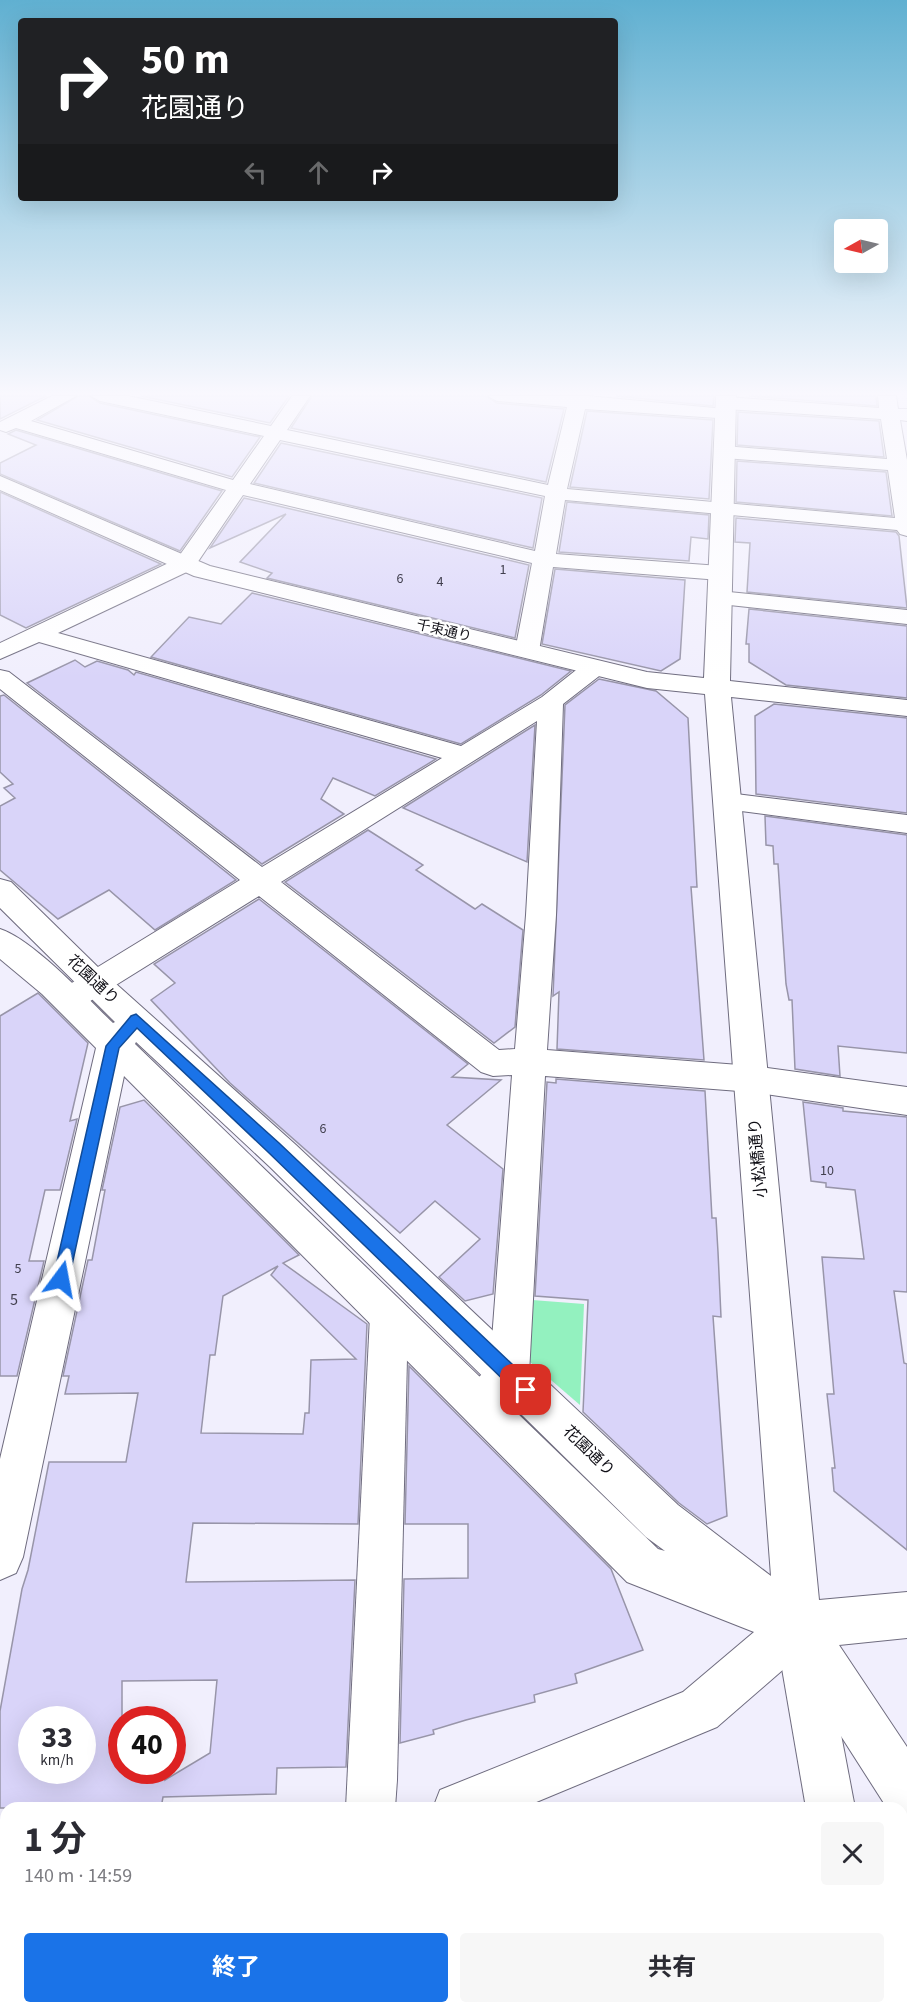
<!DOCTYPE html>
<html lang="ja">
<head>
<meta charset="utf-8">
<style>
  body { margin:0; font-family:"Source Sans 3","Noto Sans JP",sans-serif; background:#f7f7f7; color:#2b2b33; height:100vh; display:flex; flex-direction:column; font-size:22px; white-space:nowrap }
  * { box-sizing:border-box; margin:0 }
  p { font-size:20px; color:#7c7c81 }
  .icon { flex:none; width:33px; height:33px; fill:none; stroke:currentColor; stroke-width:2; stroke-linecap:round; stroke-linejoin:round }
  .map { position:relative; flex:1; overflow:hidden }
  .panel { position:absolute; left:0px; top:1802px; width:908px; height:212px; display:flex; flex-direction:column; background:#fff; border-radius:18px 18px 0 0; box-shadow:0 6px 24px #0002 }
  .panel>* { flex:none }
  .banner { position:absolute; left:18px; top:18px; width:600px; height:183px; border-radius:6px; box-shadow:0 6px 24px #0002; background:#202124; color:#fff; overflow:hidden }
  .needle { width:39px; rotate:262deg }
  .tools { position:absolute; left:834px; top:219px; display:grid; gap:12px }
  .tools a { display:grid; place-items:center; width:54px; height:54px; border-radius:6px; background:#fff; box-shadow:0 6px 24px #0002; font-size:30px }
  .speed { position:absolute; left:18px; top:1706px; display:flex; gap:12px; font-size:30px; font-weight:700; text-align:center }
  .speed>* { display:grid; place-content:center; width:78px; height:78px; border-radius:50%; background:#fff; box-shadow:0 6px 24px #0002; line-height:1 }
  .speed small { font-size:15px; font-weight:400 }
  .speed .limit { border:9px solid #d22; background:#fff; color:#111 }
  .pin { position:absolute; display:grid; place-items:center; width:51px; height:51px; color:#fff; margin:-26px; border-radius:12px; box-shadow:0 3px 9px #0006 }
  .me { position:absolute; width:66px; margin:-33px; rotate:13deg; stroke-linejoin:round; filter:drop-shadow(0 0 4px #0008) }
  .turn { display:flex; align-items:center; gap:21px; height:126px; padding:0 24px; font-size:27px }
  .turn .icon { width:78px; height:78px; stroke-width:2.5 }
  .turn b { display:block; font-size:42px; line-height:51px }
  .lanes { display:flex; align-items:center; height:57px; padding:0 24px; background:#0003; justify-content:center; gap:30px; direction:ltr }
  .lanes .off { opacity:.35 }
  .round { display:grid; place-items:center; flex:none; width:63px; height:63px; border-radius:6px; background:#f7f7f7 }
  .overview { display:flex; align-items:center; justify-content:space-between; height:102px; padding:0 24px }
  h1 { font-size:36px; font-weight:700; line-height:45px }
  .button { display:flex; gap:12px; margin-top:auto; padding:12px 24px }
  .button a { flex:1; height:69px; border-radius:6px; background:#1a73e8; color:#fff; font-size:24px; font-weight:700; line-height:69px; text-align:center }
  .button a+a { background:#f7f7f7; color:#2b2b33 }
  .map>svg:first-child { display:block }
  .green { fill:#93f1bf }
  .building { fill:#d9d4f9; stroke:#9895a9; stroke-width:1.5; fill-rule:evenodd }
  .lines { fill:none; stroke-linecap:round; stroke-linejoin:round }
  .minor-casing { stroke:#6f6c7f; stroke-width:2 }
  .tertiary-casing { stroke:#6f6c7f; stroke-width:2 }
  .minor { fill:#fff; fill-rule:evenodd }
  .tertiary { fill:#fff; fill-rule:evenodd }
  .route { fill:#1a73e8; stroke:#114b97; stroke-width:1.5 }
  .labels { text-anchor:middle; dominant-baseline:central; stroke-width:5; stroke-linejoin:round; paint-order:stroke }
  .number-label { font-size:14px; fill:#42404f }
  .far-street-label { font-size:14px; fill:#100f16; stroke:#fff }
  .street-label { font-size:16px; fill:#100f16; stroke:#fff }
  .near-number-label { font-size:16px; fill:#42404f }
</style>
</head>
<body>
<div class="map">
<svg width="907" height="2012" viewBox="0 0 907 2012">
  <rect width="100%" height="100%" fill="#f1effd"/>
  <polygon class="green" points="532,1300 584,1304 580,1405 530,1362"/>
  <g class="building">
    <polygon points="0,396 46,396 0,419"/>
    <polygon points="78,396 89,396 100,403 260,437 232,477 37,420"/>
    <polygon points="141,396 289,396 270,423"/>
    <polygon points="312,396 486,396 497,403 564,409 546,482 291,428"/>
    <polygon points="616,396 714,396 713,406"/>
    <polygon points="749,396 876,396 877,406"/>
    <polygon points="587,411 713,420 709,499 570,487"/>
    <polygon points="738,412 879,421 884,457 737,445"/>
    <polygon points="16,430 222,491 180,551 0,474 0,463 36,445 8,434"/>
    <polygon points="281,443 542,498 533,548 254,483"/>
    <polygon points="737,461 886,472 892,516 736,502"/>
    <polygon points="0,492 161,564 26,628 0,615"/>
    <polygon points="244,498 529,565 515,638 267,578 272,573 240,562 286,514 210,548"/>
    <polygon points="567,502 709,515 708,539 691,537 689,561 559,552"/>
    <polygon points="736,518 896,532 899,536 907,608 747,592 750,543 735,542"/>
    <polygon points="555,569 685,580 680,659 661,671 542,644"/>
    <polygon points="252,593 571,671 541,695 461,744 151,657 189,617 221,624"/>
    <polygon points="749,609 907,626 907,698 786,685 749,662 749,644 746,644"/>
    <polygon points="75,660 85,667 97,661 128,670 134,675 136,672 436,759 375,796 333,778 321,799 344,814 262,864 27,683"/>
    <polygon points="599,679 656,691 688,718 697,887 691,887 704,1060 557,1049 559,992 553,996 565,705"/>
    <polygon points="4,695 236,880 155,930 109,890 58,919 0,870 0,806 15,798 4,788 13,784 0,772 0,696"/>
    <polygon points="774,704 907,718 907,813 756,794 755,716"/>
    <polygon points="535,725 527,862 403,808"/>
    <polygon points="765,816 907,835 907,1053 838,1046 840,1076 795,1069 792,1000 789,1000 786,984 778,864 774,864 773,846 766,845"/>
    <polygon points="368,830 423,865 416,870 475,909 482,904 523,930 515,1027 494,1043 285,882"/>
    <polygon points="259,899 468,1064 452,1077 501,1080 447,1125 503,1169 493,1294 465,1301 439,1277 480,1239 435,1201 400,1233 230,1083 151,1000 175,983 154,964"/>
    <polygon points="38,993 88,1043 70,1121 77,1119 60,1190 45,1190 29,1261 44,1261 17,1376 0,1376 0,1016"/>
    <polygon points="556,1079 705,1091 712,1218 716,1218 718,1252 721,1317 713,1316 727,1516 707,1524 679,1503 583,1412 588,1300 535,1296 547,1082 556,1083"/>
    <path d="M144,1100L299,1255L283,1263L367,1324L358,1524L193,1523L186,1582L355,1580L346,1767L277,1768L276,1794L163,1797L161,1808H0V1711L22,1589L28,1570L49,1462H126L138,1393L65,1394L69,1376H63L88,1260H92L105,1190H102L120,1107ZM278,1266L271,1275L356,1359L311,1360L309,1413H305L303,1434L201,1433L210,1355H215L223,1296ZM217,1680L210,1753L165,1780L166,1770H122V1681ZM32,1719H82V1770H32Z"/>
    <polygon points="803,1102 843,1108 843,1111 907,1117 907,1292 894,1291 904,1363 907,1364 907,1550 834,1491 832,1468 835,1468 827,1394 834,1394 822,1257 864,1259 855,1190 826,1187 826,1183 811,1181"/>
    <polygon points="409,1366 611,1569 643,1650 575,1674 577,1683 534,1695 535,1702 466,1720 433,1730 434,1734 400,1743 404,1579 468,1578 468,1524 405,1524"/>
  </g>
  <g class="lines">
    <defs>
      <g id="minor">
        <path d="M52,396H76L31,421L233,480L264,436L100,401L91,396H128L271,426L292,396H310L287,430L548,485L567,407L497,401L488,396H588L725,409L732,411L734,415L732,419L585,409L567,489L895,518L888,470L724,458L714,452L724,446L887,459L881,419L726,409L717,403L726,397L879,408L878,396H896L898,409H907V421L900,420L907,460V536L900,534L897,530L565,500L556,554L720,566L728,568L731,573L728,578L720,580L553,567L539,651L535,656H519L515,651L532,563L243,495L193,569L58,633L461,746L542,697L585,663L594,661L603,663L606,668L603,673L563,704L556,915L547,1050L752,1066L907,1087V1115L752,1092L545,1076L529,1374C520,1395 501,1415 480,1424L466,1418L460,1404L466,1390L490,1366L512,1075L493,1076L481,1072L259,896L79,1008L68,1012L57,1008L52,1000L57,992L240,880L0,689V670L9,672L262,867L442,758L39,642L0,659V643L177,559L226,490L16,428L6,432L0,430V422ZM280,440L545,496L535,551L250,484ZM537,721L526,915L515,1049L499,1050L281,882Z"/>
        <polygon points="719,591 907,610 907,624 711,603 708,598 711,593"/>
        <polygon points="728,793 907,815 907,833 718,808 714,802 718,796"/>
        <polygon points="389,1298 403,1303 408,1316 397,1780 395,1808 346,1808 370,1316 375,1303"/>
        <polygon points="801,1622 817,1629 824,1645 855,1808 806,1808 778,1645 785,1629"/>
        <rect x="334" y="2007" width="54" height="5"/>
        <polygon points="840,2007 894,2007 895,2012 841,2012"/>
      </g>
      <g id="tertiary">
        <path d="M716,396H736L730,681L907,700V716L731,697L819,1600L907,1592V1638L839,1645L907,1747V1817L902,1815V1808H887L793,1661L717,1727L522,1808H433L440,1790L683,1692L754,1632L627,1582L124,1076L23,1557L16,1573L0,1580V1459L96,1048L42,994L0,959V929C32,939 87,998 113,1023L115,1022L0,908V879L11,882L105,974L296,1145L678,1505L771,1576L705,694L647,688L194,576L0,490V476L210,566L647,672L704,678ZM136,1042L270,1167L646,1537L665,1551L658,1549L135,1044Z"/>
        <polygon points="6,1956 6,2007 17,2007 0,2012 0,1958"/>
      </g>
    </defs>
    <use href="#minor" class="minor-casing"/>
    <use href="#tertiary" class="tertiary-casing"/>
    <use href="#minor" class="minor"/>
    <use href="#tertiary" class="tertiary"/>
  </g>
  <linearGradient id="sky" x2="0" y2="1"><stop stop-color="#60b0d1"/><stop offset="0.58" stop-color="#f9f8fe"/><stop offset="1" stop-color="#f9f8fe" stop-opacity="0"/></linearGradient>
  <rect width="907" height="678" fill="url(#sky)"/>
  <polygon class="route" points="136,1014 279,1143 533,1384 535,1390 533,1396 526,1399 520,1396 268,1152 137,1028 119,1048 69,1279 67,1284 61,1287 55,1284 53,1279 106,1046 131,1016"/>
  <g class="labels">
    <g class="number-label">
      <text x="503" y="570">1</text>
      <text x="400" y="579">6</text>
      <text x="440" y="582">4</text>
      <text x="323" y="1129">6</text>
      <text x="827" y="1171">10</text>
      <text x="18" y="1269">5</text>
    </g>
    <g class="far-street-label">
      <text transform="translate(444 631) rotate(13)">千束通り</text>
    </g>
    <g class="street-label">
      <text transform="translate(93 980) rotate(43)">花園通り</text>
      <text transform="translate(758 1158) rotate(-95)">小松橋通り</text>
      <text transform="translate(589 1451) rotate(44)">花園通り</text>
    </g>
    <g class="near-number-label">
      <text x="14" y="1300">5</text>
    </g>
  </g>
</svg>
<div class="tools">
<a><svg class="needle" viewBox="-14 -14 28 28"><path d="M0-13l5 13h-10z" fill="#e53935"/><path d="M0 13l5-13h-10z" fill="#7c7c81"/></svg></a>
</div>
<div class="speed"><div>33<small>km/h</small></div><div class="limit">40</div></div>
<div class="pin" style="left:526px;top:1390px;background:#d93025"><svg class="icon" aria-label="arrive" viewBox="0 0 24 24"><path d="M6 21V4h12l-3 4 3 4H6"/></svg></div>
<svg class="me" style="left:61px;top:1279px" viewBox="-20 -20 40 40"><path d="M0-17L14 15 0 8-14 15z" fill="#1a73e8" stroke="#fff" stroke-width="4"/></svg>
<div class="banner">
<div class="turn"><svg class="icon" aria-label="right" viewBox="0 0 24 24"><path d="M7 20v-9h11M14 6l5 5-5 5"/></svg><div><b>50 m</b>花園通り</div></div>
<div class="lanes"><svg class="icon off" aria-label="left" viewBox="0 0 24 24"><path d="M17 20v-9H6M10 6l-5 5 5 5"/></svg><svg class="icon off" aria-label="ahead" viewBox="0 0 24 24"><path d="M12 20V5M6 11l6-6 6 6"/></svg><svg class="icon" aria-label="right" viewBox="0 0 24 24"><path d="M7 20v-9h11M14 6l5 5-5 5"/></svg></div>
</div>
<section class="panel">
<div class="overview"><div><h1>1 分</h1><p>140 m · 14:59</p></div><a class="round"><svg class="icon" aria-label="close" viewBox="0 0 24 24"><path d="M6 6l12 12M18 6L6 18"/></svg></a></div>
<div class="button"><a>終了</a><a>共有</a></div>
</section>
</div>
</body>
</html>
